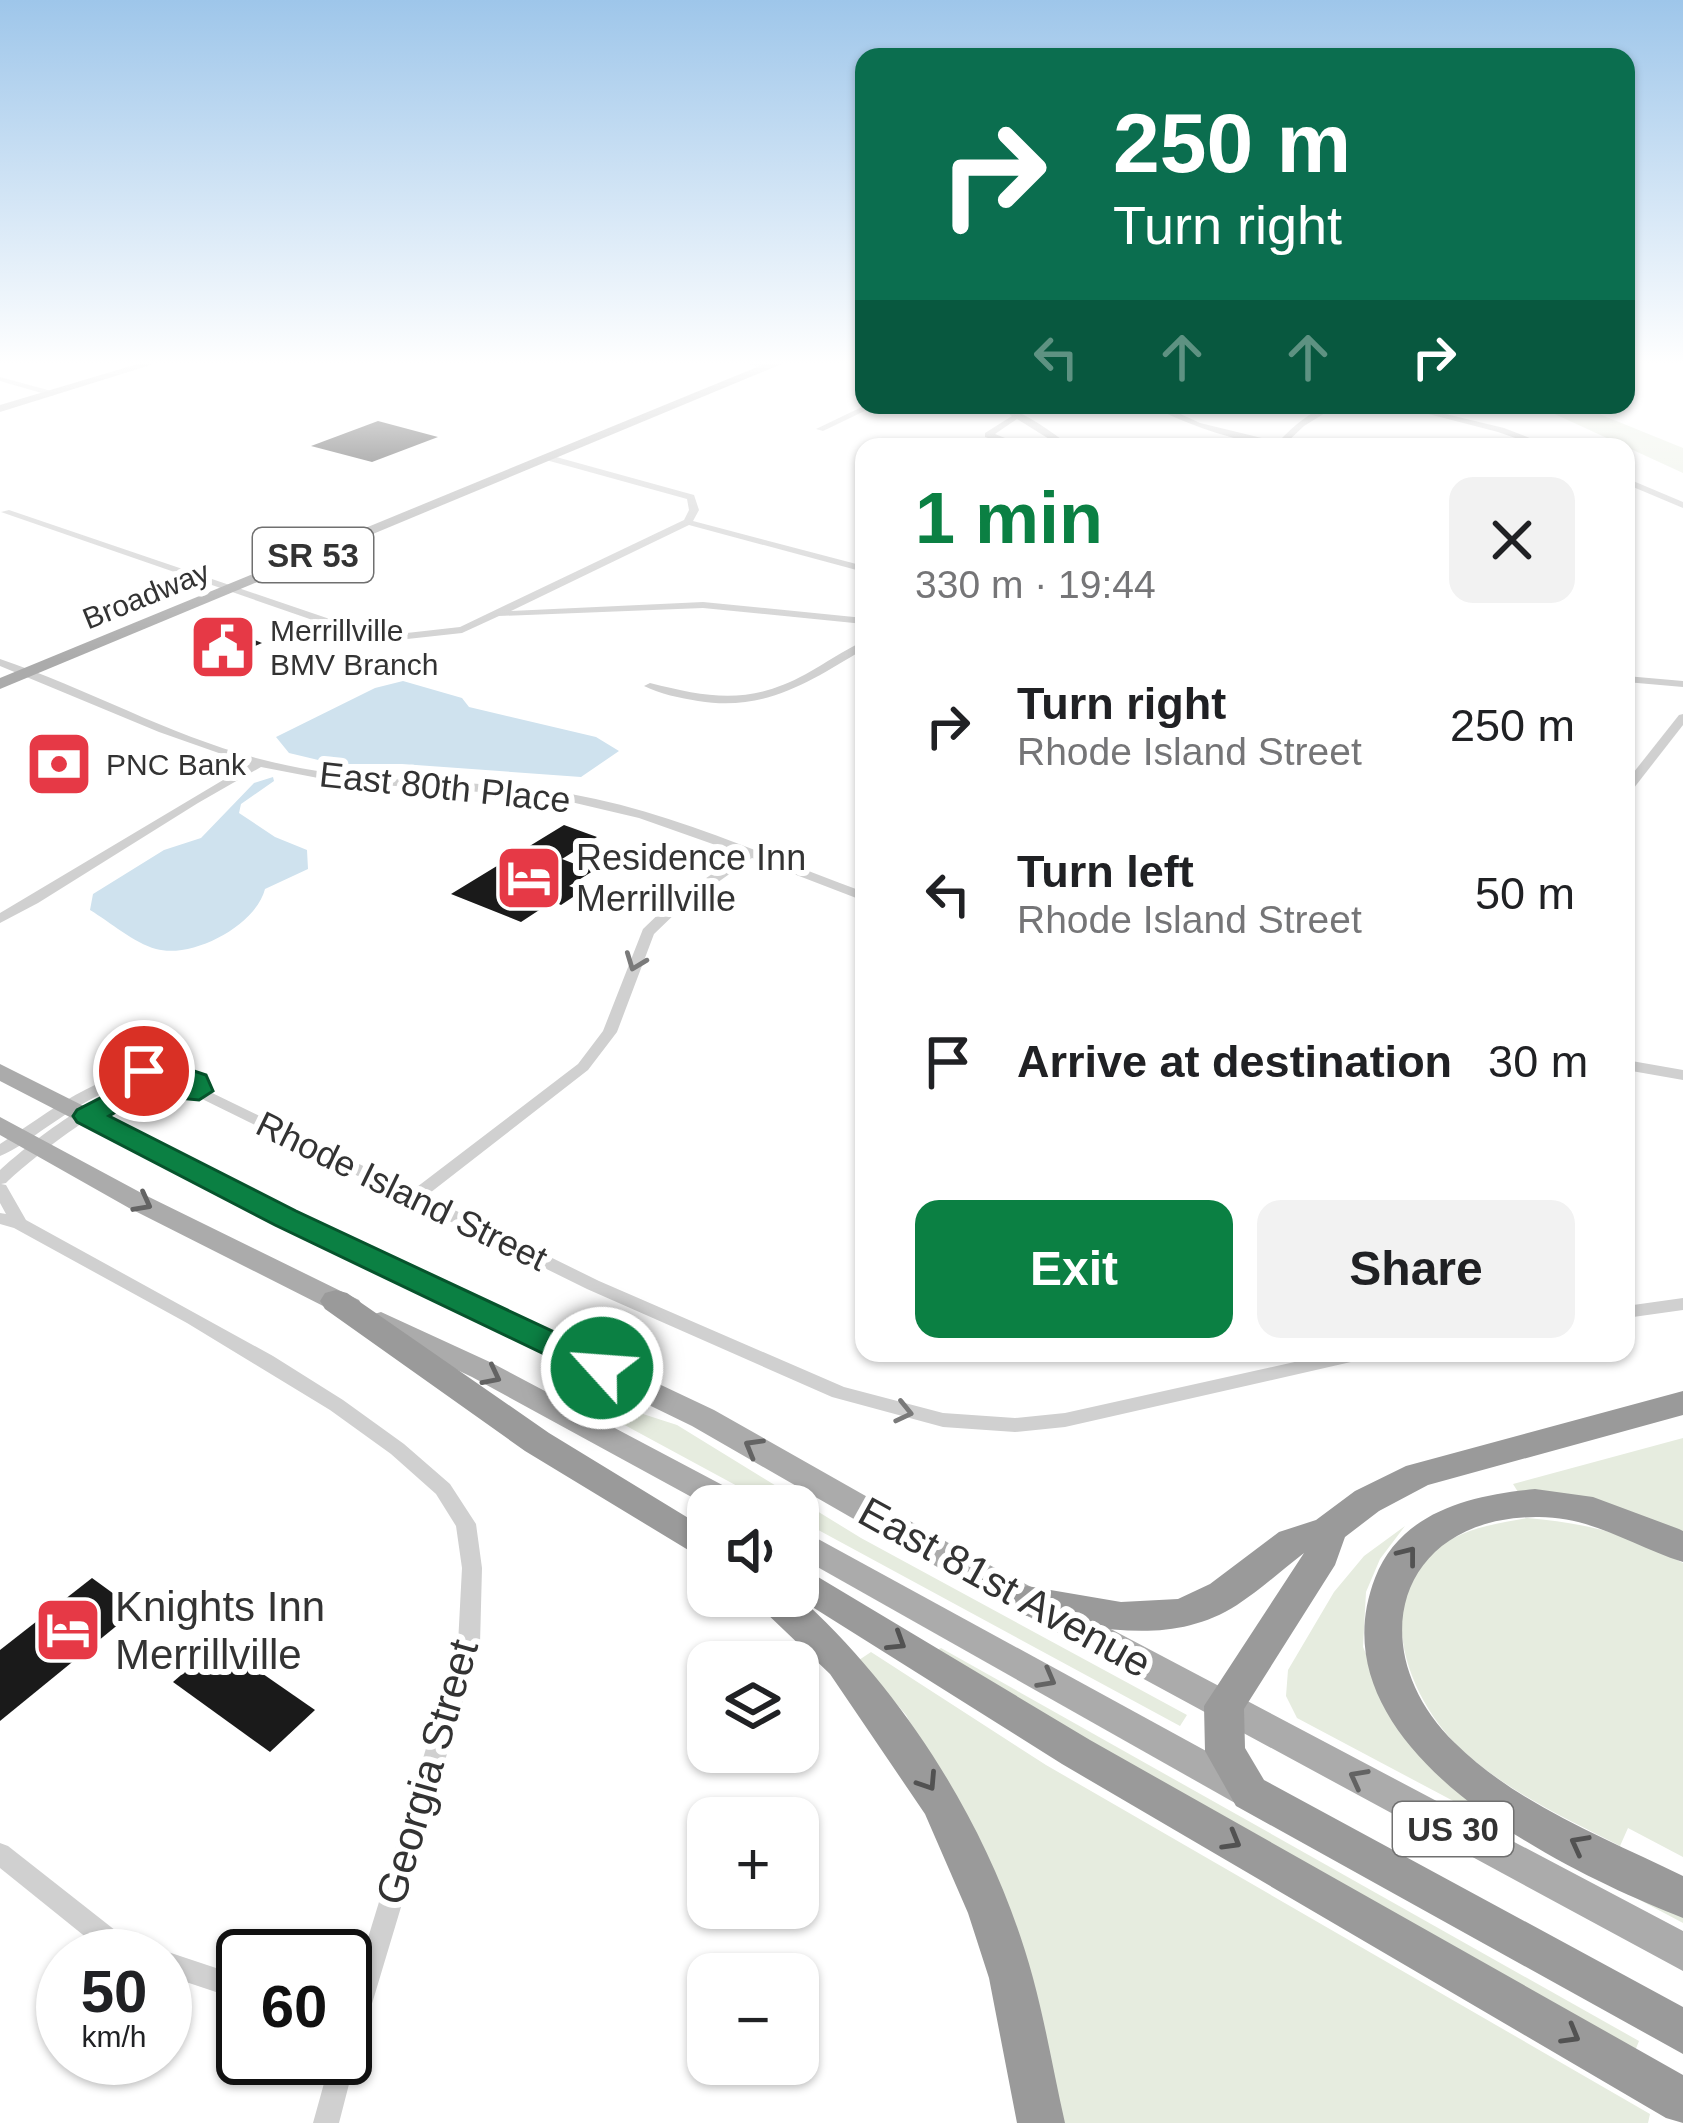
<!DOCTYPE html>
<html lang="en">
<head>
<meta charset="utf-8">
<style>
  body { margin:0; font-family:Helvetica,sans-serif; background:#f2f2f2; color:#202124; height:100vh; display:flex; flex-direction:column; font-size:45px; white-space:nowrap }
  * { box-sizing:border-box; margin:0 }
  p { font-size:39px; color:#757577 }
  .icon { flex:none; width:66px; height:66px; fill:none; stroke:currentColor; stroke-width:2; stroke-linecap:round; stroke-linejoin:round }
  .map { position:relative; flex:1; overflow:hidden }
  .side { position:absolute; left:855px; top:438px; width:780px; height:924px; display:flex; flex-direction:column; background:#fff; border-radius:24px; box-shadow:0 3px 9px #0004 }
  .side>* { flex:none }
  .top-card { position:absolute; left:855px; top:48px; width:780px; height:366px; border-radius:24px; box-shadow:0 3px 9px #0004; background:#0b6e4f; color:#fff; overflow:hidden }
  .tools { position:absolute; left:687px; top:1485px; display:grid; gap:24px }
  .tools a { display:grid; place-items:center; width:132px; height:132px; border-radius:24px; background:#fff; box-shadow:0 3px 9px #0004; font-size:60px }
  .speed { position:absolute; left:36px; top:1929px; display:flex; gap:24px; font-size:60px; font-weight:700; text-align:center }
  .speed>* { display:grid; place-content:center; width:156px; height:156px; border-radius:50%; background:#fff; box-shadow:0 3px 9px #0004; line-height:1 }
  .speed small { font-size:30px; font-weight:400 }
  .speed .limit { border:6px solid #111; border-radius:18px; background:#fff; color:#111 }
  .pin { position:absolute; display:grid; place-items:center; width:102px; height:102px; color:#fff; margin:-51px; border:6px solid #fff; border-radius:50%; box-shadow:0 3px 12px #0007 }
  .me { position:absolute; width:132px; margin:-66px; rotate:296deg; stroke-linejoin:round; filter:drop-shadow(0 0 9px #0008) }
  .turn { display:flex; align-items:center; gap:42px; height:252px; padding:0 60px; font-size:54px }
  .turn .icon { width:156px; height:156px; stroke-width:2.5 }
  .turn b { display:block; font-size:84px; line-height:102px }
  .lanes { display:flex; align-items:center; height:114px; padding:0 60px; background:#0003; justify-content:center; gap:60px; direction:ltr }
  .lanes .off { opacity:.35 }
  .round { display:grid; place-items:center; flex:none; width:126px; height:126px; border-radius:24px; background:#f2f2f2 }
  .head { display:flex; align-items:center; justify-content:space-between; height:204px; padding:0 60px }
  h1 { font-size:72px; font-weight:800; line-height:90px; color:#0b8043 }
  .cta { display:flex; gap:24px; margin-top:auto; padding:24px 60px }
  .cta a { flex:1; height:138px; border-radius:24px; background:#0b8043; color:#fff; font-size:48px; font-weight:800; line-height:138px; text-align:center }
  .cta a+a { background:#f2f2f2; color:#202124 }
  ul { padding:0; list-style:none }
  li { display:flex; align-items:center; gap:36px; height:168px; padding:0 60px }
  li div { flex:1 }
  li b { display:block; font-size:45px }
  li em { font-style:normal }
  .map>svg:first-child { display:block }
  .green { fill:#e6ecdf }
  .water { fill:#cfe2ee }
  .building { fill:#1a1a1a }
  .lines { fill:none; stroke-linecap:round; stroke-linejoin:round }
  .street { fill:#d0d0d0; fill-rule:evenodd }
  .secondary { fill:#bdbdbd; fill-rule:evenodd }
  .primary { fill:#ababab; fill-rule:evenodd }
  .highway { fill:#9a9a9a; fill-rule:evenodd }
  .oneway { stroke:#7a7a7a }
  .oneway2 { stroke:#636363 }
  .oneway3 { stroke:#525252 }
  .route { fill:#0b8043; stroke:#07532c; stroke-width:3 }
  .labels { text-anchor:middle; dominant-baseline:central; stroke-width:12; stroke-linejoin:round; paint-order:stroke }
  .far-street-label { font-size:30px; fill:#333; stroke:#fff }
  .far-poi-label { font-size:30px; fill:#333; stroke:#fff; text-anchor:start }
  .shield { fill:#fff; stroke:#707070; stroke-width:3 }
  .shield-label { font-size:33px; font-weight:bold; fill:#333 }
  .street-label { font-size:36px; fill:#333; stroke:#fff }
  .poi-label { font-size:36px; fill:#333; stroke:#fff; text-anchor:start }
  .near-street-label { font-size:42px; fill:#333; stroke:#fff }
  .near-poi-label { font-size:42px; fill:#333; stroke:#fff; text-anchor:start }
</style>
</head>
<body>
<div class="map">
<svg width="1683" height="2123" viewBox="0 0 1683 2123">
  <rect width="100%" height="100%" fill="#fff"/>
  <g class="green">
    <polygon points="1535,405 1577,405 1683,448 1683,473"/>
    <polygon points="547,1383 677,1425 861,1538 1187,1715 1180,1726 798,1519 798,1506 774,1506"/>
    <polygon points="1683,1438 1683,1539 1518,1492 1513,1484"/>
    <path d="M1527,1518C1586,1523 1631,1534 1683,1563V1857L1628,1828L1620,1846C1565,1818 1508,1792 1462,1750C1411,1703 1372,1608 1432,1553C1458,1529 1494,1524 1527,1518Z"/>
    <polygon points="1405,1526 1380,1559 1366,1592 1363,1647 1383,1694 1414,1745 1683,1910 1683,1923 1297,1718 1286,1696 1288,1670 1334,1592 1364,1556"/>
    <polygon points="941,1648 1639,2041 1635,2051 1052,1722 937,1650"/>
    <polygon points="871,1652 1046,1765 1650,2114 1648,2123 1058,2123 964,1820 906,1715 859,1660"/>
  </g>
  <g class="water">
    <polygon points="403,681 462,698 469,707 596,737 619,751 581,777 402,764 335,764 289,753 276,737 375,688"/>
    <path d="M273,777L274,781L241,804L239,813L275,837L307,850L308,869L265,889C256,925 193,959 156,949C134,943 110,922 90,910L93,894L164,850L201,838L254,783Z"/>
  </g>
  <g class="building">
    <polygon points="378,421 438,437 372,462 311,446"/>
    <polygon points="229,630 262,643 232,656 198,643"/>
    <polygon points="564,825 597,837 562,859 593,871 569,886 582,891 561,905 553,901 521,922 451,894"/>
    <polygon points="92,1578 136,1610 0,1721 0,1650"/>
    <polygon points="218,1643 315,1710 270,1752 173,1682"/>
  </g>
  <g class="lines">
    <g class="street">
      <polygon points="744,363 759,363 771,367 767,369"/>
      <polygon points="0,377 55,392 56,394 52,396 0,381"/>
      <polygon points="866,405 877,405 823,431 816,429"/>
      <path d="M996,405C1018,407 1053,433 1072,447H1062L1017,419L995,434L1028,447H1016L985,437V433L1012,416Z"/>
      <path d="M1151,405H1161L1200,423L1278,442C1294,426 1314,406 1338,405L1304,426L1285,444L1293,447C1253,447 1188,427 1151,405Z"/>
      <polygon points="1394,405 1408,405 1504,428 1553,447 1541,447 1498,432"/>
      <polygon points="549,455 694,495 699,510 693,521 864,566 864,572 689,525 511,611 703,602 864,618 864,624 703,608 499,616 462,633 389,641 356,635 1,512 9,510 362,630 389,635 460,627 684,520 689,510 687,499 546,460 545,458"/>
      <polygon points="1626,478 1683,502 1683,508 1626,484"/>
      <path d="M864,641V649C809,682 765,712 698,701C680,698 660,694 644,686L650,683C710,698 749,705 806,674C826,663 844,650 864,641Z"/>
      <path d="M0,659C92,690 177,740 272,762C370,786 472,777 571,794C672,812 768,857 864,892V901L752,858L680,909L654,934L617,1032L588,1070L426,1196L599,1281L844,1387L943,1413L1015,1418L1065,1413L1335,1353H1373L1370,1358L1364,1359L1065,1427L1015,1432L943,1427L832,1397L587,1289L196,1096C181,1094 164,1087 149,1090C113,1095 33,1157 6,1183L1,1184L6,1185L26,1220L273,1356L343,1400L404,1444L450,1484L476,1524L482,1568L480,1644L356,2057L339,2123H313L331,2058H345V2013L458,1644L462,1568L456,1526L436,1494L391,1454L330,1410L187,1323L14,1228L0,1224V1213L6,1214L0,1203V1170C33,1140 101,1089 144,1081C160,1078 175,1084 190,1087V1084C131,1068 88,1099 41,1131C28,1140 15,1150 0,1156V1144C50,1112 102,1067 165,1069C177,1070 190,1075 202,1078L206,1090L413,1190L578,1064L603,1031L643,929L670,903L741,854L639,818L571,802L494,793L339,782L261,767L198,803L38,903L0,923V913L250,764L159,732L0,666Z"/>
      <polygon points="1626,676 1683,681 1683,687 1626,682"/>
      <polygon points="1683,714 1683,725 1630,793 1626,794 1626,782 1679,715"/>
      <polygon points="1626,1060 1683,1070 1683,1080 1626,1070"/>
      <polygon points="1683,1298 1683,1310 1626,1318 1626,1306"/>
      <polygon points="0,1843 8,1846 125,1938 152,1948 155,1956 108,1955 0,1868"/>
      <polygon points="165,1951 243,1977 243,2001 165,1975 165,1956 156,1956"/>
    </g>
    <polygon class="secondary" points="141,363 157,363 0,412 0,405"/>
    <g class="primary">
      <polygon points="767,363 784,363 0,689 0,678"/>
      <polygon points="0,1064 295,1212 714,1410 961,1550 1683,1931 1683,1971 939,1568 692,1426 277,1224 0,1081"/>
      <polygon points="0,1117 147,1196 359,1300 363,1307 359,1314 339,1314 129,1208 0,1135"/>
      <polygon points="381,1312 492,1363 745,1497 750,1506 708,1506 472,1377 371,1329 367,1322 371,1315"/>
      <polygon points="798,1528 1261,1781 1266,1792 1261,1803 1248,1808 1235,1803 798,1556"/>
    </g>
    <g class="highway">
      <polygon points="336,1290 347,1293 549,1433 708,1530 708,1562 525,1451 325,1309 320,1301 325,1293"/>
      <path d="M1683,1391V1415L1428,1485L1379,1511L1345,1537L1335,1565L1244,1709L1245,1748L1264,1780L1683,2007V2054L1236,1806L1205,1751L1204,1706L1304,1553C1282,1570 1260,1590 1237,1605C1171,1647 1099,1628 1027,1616L1014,1612L1008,1601L1014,1590L1027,1586L1121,1602L1178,1599L1210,1584L1279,1532L1316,1520L1355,1491L1406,1466Z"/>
      <path d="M1535,1489L1593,1497L1679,1529L1683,1531V1562C1632,1546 1592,1516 1536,1517C1395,1518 1361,1651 1455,1743C1518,1805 1605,1838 1683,1876V1918C1558,1869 1310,1747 1375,1578C1401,1511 1472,1495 1535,1489Z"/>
      <path d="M798,1565L1090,1740L1683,2075V2123L1666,2118L1062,1764L806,1603C912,1702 995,1838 1033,1978C1046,2026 1054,2075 1065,2123H1017L989,1978L968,1913L925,1814L830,1674L760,1607L754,1596H798Z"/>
    </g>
  </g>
  <defs><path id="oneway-chevron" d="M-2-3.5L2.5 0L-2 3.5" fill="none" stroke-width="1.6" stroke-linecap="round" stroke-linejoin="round" transform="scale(3)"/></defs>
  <g class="oneway">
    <use href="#oneway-chevron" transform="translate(635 962) rotate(111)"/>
    <use href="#oneway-chevron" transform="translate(904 1412) rotate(13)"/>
  </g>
  <g class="oneway2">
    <use href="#oneway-chevron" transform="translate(143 1203) rotate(28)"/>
    <use href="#oneway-chevron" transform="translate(492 1376) rotate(27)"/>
    <use href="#oneway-chevron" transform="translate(753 1447) rotate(-150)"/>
    <use href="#oneway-chevron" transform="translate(1047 1679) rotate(29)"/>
    <use href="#oneway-chevron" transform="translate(1358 1778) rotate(-152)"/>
  </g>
  <g class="oneway3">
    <use href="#oneway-chevron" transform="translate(1408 1555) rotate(-52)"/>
    <use href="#oneway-chevron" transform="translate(897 1642) rotate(32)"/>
    <use href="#oneway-chevron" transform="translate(928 1782) rotate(57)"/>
    <use href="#oneway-chevron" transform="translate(1232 1841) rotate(30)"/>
    <use href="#oneway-chevron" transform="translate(1579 1844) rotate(-152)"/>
    <use href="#oneway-chevron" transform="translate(1571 2035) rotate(30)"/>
  </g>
  <linearGradient id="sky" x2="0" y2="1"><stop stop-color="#9ec6ea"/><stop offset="0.55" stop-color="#fff"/><stop offset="1" stop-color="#fff" stop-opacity="0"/></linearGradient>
  <rect width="1683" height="660" fill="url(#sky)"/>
  <polygon class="route" points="144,1063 179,1066 206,1075 213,1091 199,1100 145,1095 109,1116 296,1211 614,1360 619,1368 614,1376 590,1376 275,1225 77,1122 73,1116 77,1110 139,1078 130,1071"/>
  <defs>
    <symbol id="civic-square" viewBox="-11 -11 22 22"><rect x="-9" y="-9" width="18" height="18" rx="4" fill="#e63946" stroke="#fff"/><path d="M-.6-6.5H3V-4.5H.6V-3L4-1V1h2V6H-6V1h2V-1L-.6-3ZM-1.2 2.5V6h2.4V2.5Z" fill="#fff"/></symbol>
    <symbol id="bank-square" viewBox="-11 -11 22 22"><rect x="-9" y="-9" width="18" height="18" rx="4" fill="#e63946" stroke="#fff"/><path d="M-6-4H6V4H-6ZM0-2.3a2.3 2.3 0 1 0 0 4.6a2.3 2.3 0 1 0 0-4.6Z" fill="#fff"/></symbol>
    <symbol id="hotel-square" viewBox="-11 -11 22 22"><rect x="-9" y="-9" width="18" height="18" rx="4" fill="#e63946" stroke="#fff"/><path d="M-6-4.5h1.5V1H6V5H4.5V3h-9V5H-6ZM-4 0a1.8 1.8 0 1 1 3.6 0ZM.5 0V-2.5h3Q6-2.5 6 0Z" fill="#fff"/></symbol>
  </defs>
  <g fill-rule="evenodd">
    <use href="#civic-square" x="185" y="609" width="76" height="76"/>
    <use href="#bank-square" x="21" y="726" width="76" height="76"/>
    <use href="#hotel-square" x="491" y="840" width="76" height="76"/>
    <use href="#hotel-square" x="30" y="1592" width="76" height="76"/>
  </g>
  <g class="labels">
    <g class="far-street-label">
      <text transform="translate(146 595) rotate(-22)">Broadway</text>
    </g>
    <g class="far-poi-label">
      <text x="270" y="630">Merrillville<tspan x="270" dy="34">BMV Branch</tspan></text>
      <text x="106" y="764">PNC Bank</text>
    </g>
    <g class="shield">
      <rect x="253" y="528" width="120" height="54" rx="9"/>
      <rect x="1393" y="1802" width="120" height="54" rx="9"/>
    </g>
    <g class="shield-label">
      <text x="313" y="555">SR 53</text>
      <text x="1453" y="1829">US 30</text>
    </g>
    <g class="street-label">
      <text transform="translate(445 787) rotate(6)">East 80th Place</text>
      <text transform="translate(402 1191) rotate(26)">Rhode Island Street</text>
    </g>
    <g class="poi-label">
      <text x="576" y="857">Residence Inn<tspan x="576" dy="41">Merrillville</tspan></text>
    </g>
    <g class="near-street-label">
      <text transform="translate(1005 1587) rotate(29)">East 81st Avenue</text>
      <text transform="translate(427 1772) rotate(-74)">Georgia Street</text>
    </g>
    <g class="near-poi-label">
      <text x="115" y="1606">Knights Inn<tspan x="115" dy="48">Merrillville</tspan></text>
    </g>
  </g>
</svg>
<div class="tools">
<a><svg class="icon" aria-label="sound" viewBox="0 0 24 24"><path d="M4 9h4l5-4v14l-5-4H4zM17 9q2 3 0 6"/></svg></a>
<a><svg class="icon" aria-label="layers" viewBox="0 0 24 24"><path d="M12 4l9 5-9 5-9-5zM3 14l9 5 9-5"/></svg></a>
<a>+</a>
<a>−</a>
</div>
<div class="speed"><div>50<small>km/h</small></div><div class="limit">60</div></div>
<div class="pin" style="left:144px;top:1071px;background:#d93025"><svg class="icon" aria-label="arrive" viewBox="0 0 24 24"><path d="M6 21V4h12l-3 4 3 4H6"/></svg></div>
<svg class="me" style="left:602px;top:1368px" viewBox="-20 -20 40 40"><circle r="17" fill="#0b8043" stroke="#fff" stroke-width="3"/><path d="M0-11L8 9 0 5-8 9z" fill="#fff"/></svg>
<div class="top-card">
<div class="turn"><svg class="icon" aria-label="right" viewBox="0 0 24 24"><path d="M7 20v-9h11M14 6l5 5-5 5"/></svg><div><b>250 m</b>Turn right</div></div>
<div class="lanes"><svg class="icon off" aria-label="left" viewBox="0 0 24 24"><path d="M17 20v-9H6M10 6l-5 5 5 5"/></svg><svg class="icon off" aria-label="ahead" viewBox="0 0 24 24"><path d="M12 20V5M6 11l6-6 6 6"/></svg><svg class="icon off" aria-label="ahead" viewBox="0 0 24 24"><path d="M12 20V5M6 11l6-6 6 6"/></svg><svg class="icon" aria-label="right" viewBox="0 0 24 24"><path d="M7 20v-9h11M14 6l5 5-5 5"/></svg></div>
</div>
<section class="side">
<div class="head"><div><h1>1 min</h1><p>330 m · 19:44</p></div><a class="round"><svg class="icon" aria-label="close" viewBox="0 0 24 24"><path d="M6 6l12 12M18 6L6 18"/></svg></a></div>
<ul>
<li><svg class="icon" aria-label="right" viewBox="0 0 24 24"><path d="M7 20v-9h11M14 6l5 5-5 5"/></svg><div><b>Turn right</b><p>Rhode Island Street</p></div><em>250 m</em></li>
<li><svg class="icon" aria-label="left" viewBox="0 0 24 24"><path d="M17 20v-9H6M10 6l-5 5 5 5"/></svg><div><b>Turn left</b><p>Rhode Island Street</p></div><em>50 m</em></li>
<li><svg class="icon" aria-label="arrive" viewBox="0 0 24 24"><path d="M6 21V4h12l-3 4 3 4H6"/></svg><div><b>Arrive at destination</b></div><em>30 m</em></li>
</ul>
<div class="cta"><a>Exit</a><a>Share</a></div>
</section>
</div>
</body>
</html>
